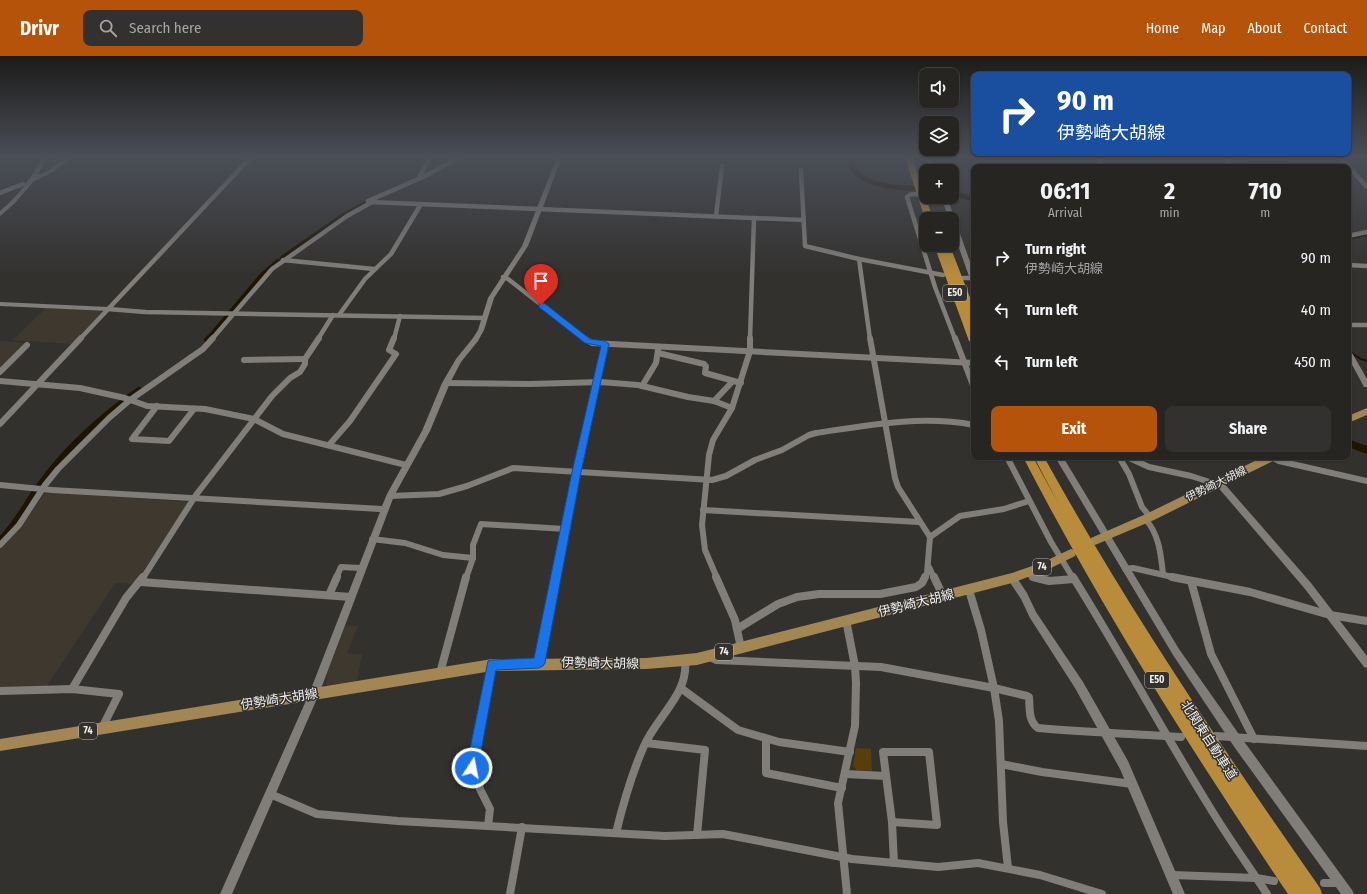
<!DOCTYPE html>
<html lang="en">
<head>
<meta charset="utf-8">
<style>
  body { margin:0; font-family:"Fira Sans Condensed","Noto Sans JP",sans-serif; background:#32312f; color:#f1f3f6; height:100vh; display:flex; flex-direction:column; font-size:15px; white-space:nowrap }
  * { box-sizing:border-box; margin:0 }
  p { font-size:13px; color:#a4a5a5 }
  .icon { flex:none; width:22px; height:22px; fill:none; stroke:currentColor; stroke-width:2; stroke-linecap:round; stroke-linejoin:round }
  .map { position:relative; flex:1; overflow:hidden }
  .sheet { position:absolute; left:971px; top:108px; width:380px; height:296px; display:flex; flex-direction:column; background:#262522; border-radius:8px; box-shadow:0 1px 3px #0004,0 0 0 1px #424240 }
  .sheet>* { flex:none }
  .guide { position:absolute; left:971px; top:16px; width:380px; height:84px; border-radius:8px; box-shadow:0 1px 3px #0004,0 0 0 1px #424240; background:#1a4fa0; color:#fff; overflow:hidden }
  .tools { position:absolute; left:919px; top:12px; display:grid; gap:8px }
  .tools a { display:grid; place-items:center; width:40px; height:40px; border-radius:8px; background:#262522; box-shadow:0 1px 3px #0004,0 0 0 1px #424240; font-size:20px }
  .pin { position:absolute; display:grid; place-items:center; width:34px; height:34px; color:#fff; margin:-41px -17px; border-radius:50% 50% 50% 0; rotate:-45deg; box-shadow:0 0 4px #0007 }
  .pin .icon { rotate:45deg }
  .me { position:absolute; width:44px; margin:-22px; rotate:11deg; stroke-linejoin:round; filter:drop-shadow(0 0 3px #0008) }
  .turn { display:flex; align-items:center; gap:14px; height:84px; padding:0 20px; font-size:18px }
  .turn .icon { width:52px; height:52px; stroke-width:2.5 }
  .turn b { display:block; font-size:28px; line-height:34px }
  .eta { display:flex; justify-content:space-evenly; align-items:center; height:68px; text-align:center }
  .eta b { font-size:24px; font-weight:700; line-height:28px }
  .button { display:flex; gap:8px; margin-top:auto; padding:8px 20px }
  .button a { flex:1; height:46px; border-radius:8px; background:#b45309; color:#fff; font-size:16px; font-weight:700; line-height:46px; text-align:center }
  .button a+a { background:#32312f; color:#f1f3f6 }
  ul { padding:0; list-style:none }
  li { display:flex; align-items:center; gap:12px; height:52px; padding:0 20px }
  li div { flex:1 }
  li b { display:block; font-size:15px }
  li em { font-style:normal }
  header { display:flex; align-items:center; gap:24px; box-sizing:border-box; height:56px; padding:0 20px; background:#b45309; color:#fff }
  header strong { font-size:19px }
  nav { display:flex; gap:22px; margin-inline-start:auto; font-size:14px }
  .search { width:280px; height:36px; background:#32312f; display:flex; align-items:center; gap:10px; box-sizing:border-box; padding:0 14px; border-radius:8px; color:#a4a5a5; font-size:15px }
  .map>svg:first-child { display:block }
  .built { fill:#3e382f }
  .green { fill:#583e0c }
  .water { fill:#1f1402 }
  .lines { fill:none; stroke-linecap:round; stroke-linejoin:round }
  .stream-far1 { stroke:#1f1402; stroke-width:1.5 }
  .stream { stroke:#1f1402; stroke-width:2 }
  .canal-far1 { stroke:#1f1402; stroke-width:4.5 }
  .canal { stroke:#1f1402; stroke-width:6 }
  .river { fill:#1f1402; fill-rule:evenodd }
  .minor-far2 { stroke:#817e7a; stroke-width:4.5 }
  .minor-far1 { stroke:#817e7a; stroke-width:6 }
  .minor { stroke:#817e7a; stroke-width:8 }
  .tertiary { fill:#817e7a; fill-rule:evenodd }
  .primary { fill:#a28654; fill-rule:evenodd }
  .motorway { fill:#b88c3b; fill-rule:evenodd }
  .route { fill:#1a73e8; stroke:#114b97 }
  .labels { text-anchor:middle; dominant-baseline:central; stroke-width:3; stroke-linejoin:round; paint-order:stroke }
  .shield { fill:#33312e; stroke:#b7b5b3; stroke-width:1 }
  .shield-label { font-size:10px; font-weight:bold; fill:#efeeec }
  .street-label { font-size:11px; fill:#efeeec; stroke:#33312e }
  .near-street-label { font-size:13px; fill:#efeeec; stroke:#33312e }
</style>
</head>
<body>
<header>
<strong>Drivr</strong>
<div class="search"><svg class="icon" aria-label="search" viewBox="0 0 24 24"><circle cx="10" cy="10" r="6"/><path d="M15 15l6 6"/></svg>Search here</div>
<nav><a>Home</a><a>Map</a><a>About</a><a>Contact</a></nav>
</header>
<div class="map">
<svg width="1367" height="838" viewBox="0 0 1367 838">
  <rect width="100%" height="100%" fill="#33312e"/>
  <g class="built">
    <polygon points="46,252 101,255 102,256 73,288 13,284"/>
    <polygon points="0,285 26,287 0,313"/>
    <polygon points="47,436 188,446 135,528 115,527 46,631 0,632 0,492 22,470 44,438"/>
    <polygon points="345,570 358,570 347,597 362,598 357,625 329,630 326,628 327,618"/>
  </g>
  <polygon class="green" points="856,692 871,693 872,715 857,714 853,710"/>
  <polygon class="water" points="1246,101 1284,101 1292,111 1246,111 1247,103"/>
  <g class="lines">
    <polyline class="stream-far1" points="1348,183 1367,179"/>
    <path class="stream" d="M1348,295C1357,299 1355,302 1367,305"/>
    <g class="canal-far1">
      <polyline points="282,202 342,160 366,147"/>
      <polyline points="208,283 262,219 278,205"/>
    </g>
    <g class="canal">
      <polyline points="207,284 209,282"/>
      <path d="M0,484C17,467 27,446 41,427C68,390 102,360 139,334"/>
    </g>
    <g class="river">
      <path d="M846,101H853C853,105 854,110 857,113C869,129 907,130 926,131V135C899,134 852,135 846,101Z"/>
      <polygon points="952,134 974,141 974,146 952,139"/>
      <polygon points="1348,383 1367,390 1367,398 1348,391"/>
    </g>
    <g class="minor-far2">
      <polyline points="1098,101 1104,111"/>
      <polyline points="1340,101 1367,131"/>
      <polyline points="801,114 805,190 859,203 943,219"/>
      <polyline points="420,122 419,121 431,101"/>
      <polyline points="0,137 23,128"/>
      <polyline points="926,139 911,138 907,141 935,231 955,283"/>
      <polyline points="368,145 423,121 460,101"/>
      <polyline points="369,146 803,164"/>
      <polyline points="716,160 722,110"/>
      <polyline points="1348,180 1367,176"/>
      <polyline points="859,203 870,283"/>
      <polyline points="283,204 374,213"/>
      <polyline points="1348,209 1367,210"/>
      <polyline points="503,221 508,223 585,283"/>
      <polyline points="963,222 972,222"/>
      <polyline points="108,253 145,256 484,262"/>
      <polyline points="339,259 365,223 391,198 421,148"/>
      <polyline points="1348,269 1367,269"/>
      <polyline points="80,283 251,101"/>
      <polyline points="212,283 272,213 347,160 372,146"/>
      <polyline points="318,283 333,259"/>
      <polyline points="394,283 400,260"/>
      <polyline points="750,283 754,162"/>
    </g>
    <g class="minor-far1">
      <polyline points="584,282 592,287 974,307"/>
      <polyline points="870,282 895,422 898,431 930,481 927,517 925,522"/>
      <polyline points="955,282 974,332"/>
      <polyline points="658,297 704,308 706,310 705,317 741,327"/>
      <polyline points="244,304 305,303"/>
      <polyline points="0,316 27,289"/>
      <polyline points="0,325 80,332 125,342 147,350 205,353 254,363 283,378 406,409"/>
      <polyline points="446,327 530,328 601,326 638,329 688,341 714,345 732,352"/>
      <polyline points="642,330 656,307 658,294"/>
      <polyline points="714,345 733,325"/>
      <polyline points="157,350 132,383 169,385 194,353"/>
      <polyline points="0,368 81,282"/>
      <polyline points="329,389 350,365 396,298 389,294 394,282"/>
      <polyline points="1007,401 1051,486 1073,522"/>
      <polyline points="1119,401 1129,418 1142,451 1150,461"/>
      <polyline points="1127,401 1149,411 1191,420 1216,428"/>
      <polyline points="1271,401 1279,405 1367,425"/>
      <path d="M390,440L439,438L467,430L513,412L712,424L726,420L755,404L782,394L809,379L816,377C869,369 921,359 974,369"/>
      <polyline points="703,454 919,466"/>
      <path d="M1145,463C1159,477 1161,499 1163,518"/>
      <polyline points="930,481 960,460 1004,453 1029,445"/>
      <polyline points="372,483 405,487 443,499 473,502 466,522"/>
      <polyline points="0,489 19,469 45,429 58,413 109,362 130,344 203,293 213,282"/>
      <polyline points="473,502 473,489 481,468 565,473"/>
      <polyline points="929,511 934,522"/>
      <polyline points="1125,513 1133,512 1177,522"/>
      <polyline points="1027,517 1035,522"/>
      <polyline points="143,522 196,439 272,340 290,322 300,316 305,308 305,303 319,282"/>
      <polyline points="336,522 341,511 361,512"/>
      <polyline points="556,522 605,288"/>
      <polyline points="717,522 705,494 702,469 709,399 713,384 732,352 750,295 750,282"/>
    </g>
    <g class="minor">
      <polyline points="716,521 735,564 741,592"/>
      <polyline points="934,521 943,540"/>
      <polyline points="1033,521 1049,525 1074,523"/>
      <path d="M1073,521C1120,596 1162,674 1209,750C1227,780 1248,809 1267,838"/>
      <polyline points="1172,521 1250,536 1330,559 1367,565"/>
      <polyline points="1191,525 1211,598 1254,683"/>
      <polyline points="140,526 351,541"/>
      <polyline points="969,534 981,574 994,632 999,665 1003,766 1008,812"/>
      <polyline points="329,539 337,521"/>
      <polyline points="846,564 855,610 856,627 855,670 838,747 847,838"/>
      <polyline points="737,573 778,548 797,541 819,538 880,538 916,531 922,527 925,521"/>
      <path d="M710,601L716,604L881,611L994,632L1027,640L1029,641C1030,652 1028,665 1038,672C1086,676 1133,678 1181,681"/>
      <polyline points="539,607 556,521"/>
      <polyline points="440,617 466,521"/>
      <polyline points="72,633 126,542 143,521"/>
      <polyline points="682,633 738,674 779,686 850,696"/>
      <polyline points="0,635 72,633 119,638 102,672"/>
      <polyline points="1216,680 1367,690"/>
      <polyline points="766,683 766,717 842,732"/>
      <polyline points="646,687 705,694 697,779"/>
      <polygon points="883,696 929,696 937,769 892,766"/>
      <polyline points="1001,708 1042,716 1132,728"/>
      <polyline points="846,718 886,720"/>
      <polyline points="270,738 317,758 398,765 665,780 723,778 852,803 938,811 978,807 1040,819 1102,838"/>
      <polyline points="892,766 894,807"/>
      <polyline points="488,770 490,753 474,721 472,712 492,609"/>
      <path d="M616,777C623,748 632,717 644,690C657,660 689,638 685,604"/>
      <polyline points="1172,819 1256,822 1274,825"/>
      <polyline points="1324,827 1340,827"/>
      <polyline points="510,838 522,771"/>
    </g>
    <g class="tertiary">
      <path d="M42,101H47L38,119L49,114L66,101H72L53,116L34,125L15,147L0,160V155C18,140 32,122 42,101Z"/>
      <polygon points="557,101 562,101 528,190 494,242 484,274 478,285 461,306 450,327 430,375 394,440 319,638 232,838 220,838 309,638 380,456 52,437 0,432 0,426 52,431 382,450 387,438 422,375 442,327 456,303 473,282 478,274 488,242 522,190"/>
      <polygon points="926,101 931,101 936,115 930,115"/>
      <polygon points="1223,101 1228,101 1235,111 1229,111"/>
      <polygon points="941,141 947,141 974,217 974,228 971,226 952,172 952,163 949,163"/>
      <polygon points="0,246 108,251 111,253 108,255 0,250"/>
      <polygon points="1348,293 1351,295 1367,323 1367,331 1364,331 1348,301"/>
      <polygon points="1055,401 1063,401 1179,593 1243,684 1352,834 1354,838 1341,838 1235,692 1173,599"/>
      <polygon points="1219,424 1222,425 1311,527 1367,600 1367,612 1364,611 1305,533 1216,429 1215,427 1216,425"/>
      <polygon points="1012,518 1015,519 1027,537 1036,556 1083,626 1128,705 1185,838 1173,838 1120,713 1075,632 1030,562 1021,543 1009,525 1008,522 1009,519"/>
    </g>
    <g class="primary">
      <polygon points="1367,352 1367,359 1348,367 1348,360"/>
      <polygon points="1263,401 1277,401 1275,404 1154,464 1095,489 1091,488 1090,485 1091,482 1146,458"/>
      <polygon points="1071,493 1075,494 1076,497 1075,500 1049,513 1012,527 697,609 646,613 492,615 0,695 0,683 492,603 646,602 697,597 1012,517 1041,507"/>
    </g>
    <g class="motorway">
      <polygon points="905,101 912,101 933,163 926,163 926,164 925,163"/>
      <polygon points="934,189 950,190 974,252 974,267 971,266 974,273 974,288 969,285"/>
      <path d="M1023,401H1033L1058,447L1034,401H1044C1127,551 1222,692 1320,832L1322,838H1288C1193,697 1101,552 1023,401Z"/>
    </g>
  </g>
  <linearGradient id="sky" x2="0" y2="1"><stop stop-color="#1c1b19"/><stop offset="0.46" stop-color="#4a4e57"/><stop offset="1" stop-color="#4a4e57" stop-opacity="0"/></linearGradient>
  <rect width="1367" height="219" fill="url(#sky)"/>
  <polygon class="route" points="539,247 544,247 590,283 605,285 609,288 581,416 545,607 543,610 539,612 496,614 478,712 476,716 472,718 468,716 466,712 488,605 492,604 534,602 572,416 601,290 585,287 539,251"/>
  <g class="labels">
    <g class="shield">
      <rect x="943" y="229" width="24" height="16" rx="3"/>
      <rect x="1033" y="503" width="18" height="16" rx="3"/>
      <rect x="715" y="588" width="18" height="16" rx="3"/>
      <rect x="1145" y="616" width="24" height="16" rx="3"/>
      <rect x="79" y="667" width="18" height="16" rx="3"/>
    </g>
    <g class="shield-label">
      <text x="955" y="237">E50</text>
      <text x="1042" y="511">74</text>
      <text x="724" y="596">74</text>
      <text x="1157" y="624">E50</text>
      <text x="88" y="675">74</text>
    </g>
    <g class="street-label">
      <text transform="translate(1216 428) rotate(-26)">伊勢崎大胡線</text>
    </g>
    <g class="near-street-label">
      <text transform="translate(916 547) rotate(-14)">伊勢崎大胡線</text>
      <text transform="translate(600 607) rotate(1)">伊勢崎大胡線</text>
      <text transform="translate(279 643) rotate(-9)">伊勢崎大胡線</text>
      <text transform="translate(1209 684) rotate(57)">北関東自動車道</text>
    </g>
  </g>
</svg>
<div class="tools">
<a><svg class="icon" aria-label="sound" viewBox="0 0 24 24"><path d="M4 9h4l5-4v14l-5-4H4zM17 9q2 3 0 6"/></svg></a>
<a><svg class="icon" aria-label="layers" viewBox="0 0 24 24"><path d="M12 4l9 5-9 5-9-5zM3 14l9 5 9-5"/></svg></a>
<a>+</a>
<a>−</a>
</div>
<div class="pin" style="left:541px;top:249px;background:#d93025"><svg class="icon" aria-label="arrive" viewBox="0 0 24 24"><path d="M6 21V4h12l-3 4 3 4H6"/></svg></div>
<svg class="me" style="left:472px;top:712px" viewBox="-20 -20 40 40"><circle r="17" fill="#1a73e8" stroke="#fff" stroke-width="3"/><path d="M0-11L8 9 0 5-8 9z" fill="#fff"/></svg>
<div class="guide">
<div class="turn"><svg class="icon" aria-label="right" viewBox="0 0 24 24"><path d="M7 20v-9h11M14 6l5 5-5 5"/></svg><div><b>90 m</b>伊勢崎大胡線</div></div>
</div>
<section class="sheet">
<div class="eta">
<div><b>06:11</b><p>Arrival</p></div>
<div><b>2</b><p>min</p></div>
<div><b>710</b><p>m</p></div>
</div>
<ul>
<li><svg class="icon" aria-label="right" viewBox="0 0 24 24"><path d="M7 20v-9h11M14 6l5 5-5 5"/></svg><div><b>Turn right</b><p>伊勢崎大胡線</p></div><em>90 m</em></li>
<li><svg class="icon" aria-label="left" viewBox="0 0 24 24"><path d="M17 20v-9H6M10 6l-5 5 5 5"/></svg><div><b>Turn left</b></div><em>40 m</em></li>
<li><svg class="icon" aria-label="left" viewBox="0 0 24 24"><path d="M17 20v-9H6M10 6l-5 5 5 5"/></svg><div><b>Turn left</b></div><em>450 m</em></li>
</ul>
<div class="button"><a>Exit</a><a>Share</a></div>
</section>
</div>
</body>
</html>
